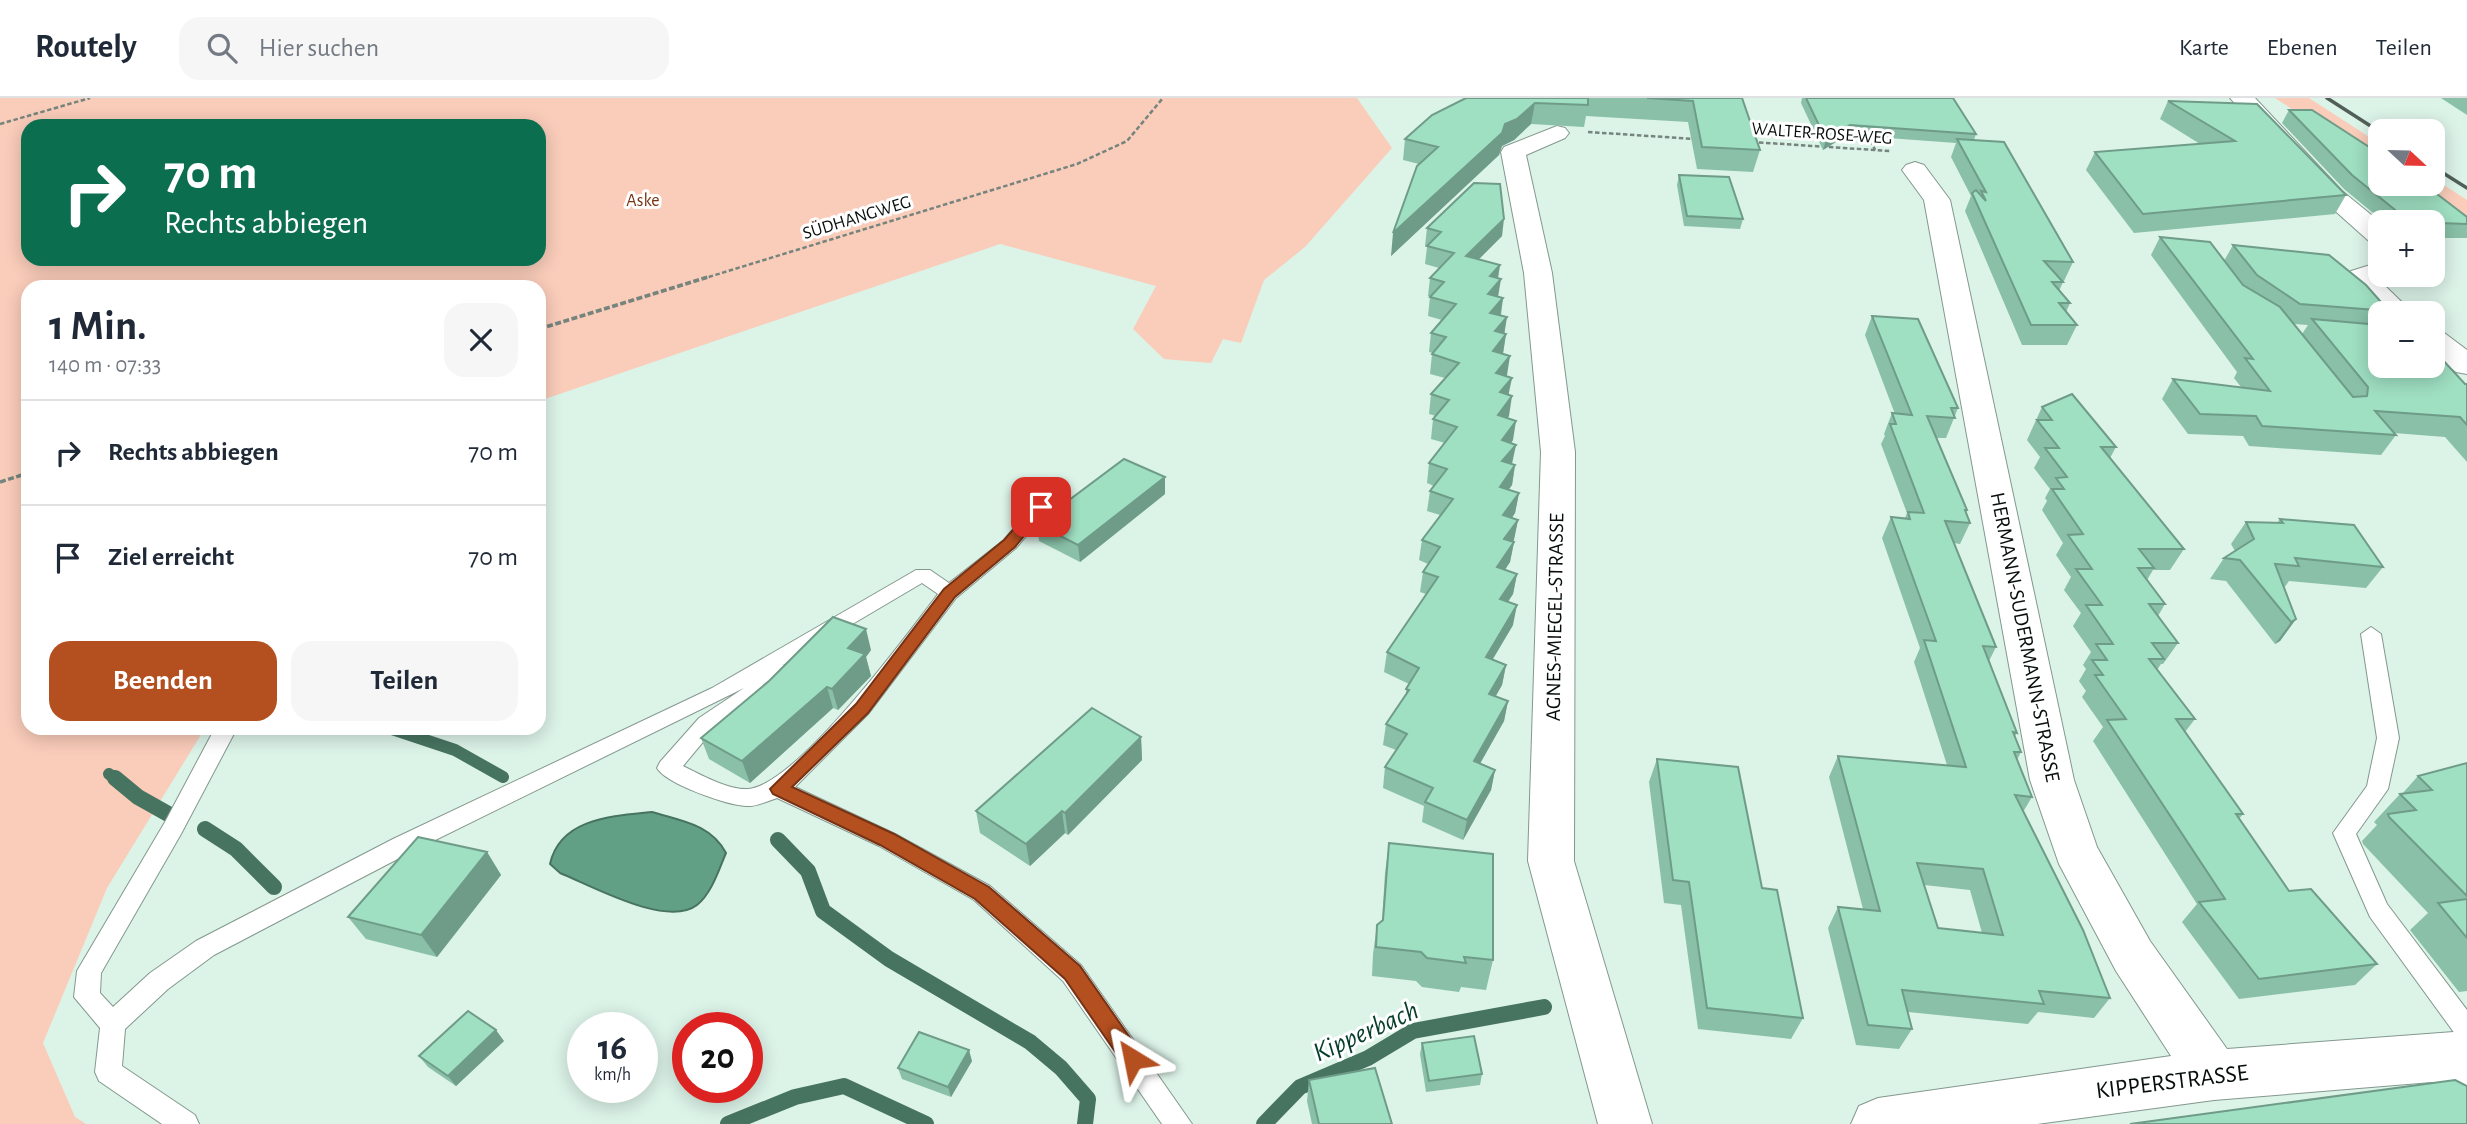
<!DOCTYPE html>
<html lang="de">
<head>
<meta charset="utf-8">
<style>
  body { margin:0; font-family:"Alegreya Sans",sans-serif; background:#f6f6f7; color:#1f2937; height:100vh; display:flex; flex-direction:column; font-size:26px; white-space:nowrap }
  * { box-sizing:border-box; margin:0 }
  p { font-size:23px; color:#747a83 }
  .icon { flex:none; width:38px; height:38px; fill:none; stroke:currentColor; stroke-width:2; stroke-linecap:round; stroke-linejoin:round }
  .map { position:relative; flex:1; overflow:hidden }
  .sheet { position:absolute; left:21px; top:182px; width:525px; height:455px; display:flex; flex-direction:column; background:#fff; border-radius:21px; box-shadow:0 4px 18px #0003 }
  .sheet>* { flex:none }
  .hud { position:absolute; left:21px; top:21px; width:525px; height:147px; border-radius:21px; box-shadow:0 4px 18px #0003; background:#0b6e4f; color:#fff; overflow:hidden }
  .needle { width:46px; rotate:112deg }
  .controls { position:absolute; left:2368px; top:21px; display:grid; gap:14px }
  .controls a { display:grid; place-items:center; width:77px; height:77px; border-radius:14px; background:#fff; box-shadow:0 4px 18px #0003; font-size:35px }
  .speed { position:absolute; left:567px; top:914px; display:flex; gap:14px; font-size:35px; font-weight:700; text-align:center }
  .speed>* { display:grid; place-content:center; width:91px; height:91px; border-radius:50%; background:#fff; box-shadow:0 4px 18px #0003; line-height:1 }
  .speed small { font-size:18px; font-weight:400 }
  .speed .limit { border:10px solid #d22; background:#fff; color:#111 }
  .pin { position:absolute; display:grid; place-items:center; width:60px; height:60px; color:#fff; margin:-30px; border-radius:14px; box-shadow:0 4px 10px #0006 }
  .me { position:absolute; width:77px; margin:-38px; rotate:325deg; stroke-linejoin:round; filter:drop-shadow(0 0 5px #0008) }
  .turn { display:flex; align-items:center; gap:24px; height:147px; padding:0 28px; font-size:32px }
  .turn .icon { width:91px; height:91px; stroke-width:2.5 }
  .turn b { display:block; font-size:49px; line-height:60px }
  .round { display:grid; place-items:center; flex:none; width:74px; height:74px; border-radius:21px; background:#f6f6f7 }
  .overview { display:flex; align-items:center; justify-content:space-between; height:119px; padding:0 28px }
  h1 { font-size:42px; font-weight:600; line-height:52px }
  .cta { display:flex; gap:14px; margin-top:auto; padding:14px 28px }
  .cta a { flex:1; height:80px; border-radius:21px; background:#b44f1f; color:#fff; font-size:28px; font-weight:600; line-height:80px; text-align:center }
  .cta a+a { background:#f6f6f7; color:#1f2937 }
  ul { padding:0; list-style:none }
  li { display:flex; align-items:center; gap:21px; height:105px; padding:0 28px; border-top:2px solid #e0e1e3 }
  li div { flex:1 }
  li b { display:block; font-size:26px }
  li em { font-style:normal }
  header { display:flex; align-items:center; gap:42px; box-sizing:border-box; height:98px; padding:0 35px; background:#fff; border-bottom:2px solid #e0e1e3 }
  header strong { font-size:33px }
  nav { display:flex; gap:38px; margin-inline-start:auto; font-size:24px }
  .search { width:490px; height:63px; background:#f6f6f7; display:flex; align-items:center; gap:18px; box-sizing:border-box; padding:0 24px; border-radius:21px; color:#747a83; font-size:26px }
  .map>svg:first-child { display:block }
  .green { fill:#faccba; fill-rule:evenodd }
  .water { fill:#62a085; stroke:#477460; stroke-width:2 }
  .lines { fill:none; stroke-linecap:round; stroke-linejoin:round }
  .stream-far1 { stroke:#477460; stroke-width:12 }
  .stream { stroke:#477460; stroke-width:16 }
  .lane-casing { stroke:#83988e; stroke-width:2 }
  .street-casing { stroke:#83988e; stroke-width:2 }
  .path-far1 { stroke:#75847d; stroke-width:2.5; stroke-dasharray:4.5 2.5; stroke-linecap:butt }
  .path { stroke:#75847d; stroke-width:3.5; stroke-dasharray:6 2.5; stroke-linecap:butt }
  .lane { fill:#fff; fill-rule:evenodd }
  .street { fill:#fff; fill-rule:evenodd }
  .rail { stroke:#525f59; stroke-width:3.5 }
  .wall { fill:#89c0a7; fill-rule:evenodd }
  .shaded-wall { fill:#6f9c88 }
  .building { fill:#9fdfc2; stroke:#6f9c88; stroke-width:2; fill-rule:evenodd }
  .route { fill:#b44f1f; stroke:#753314; stroke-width:2 }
  .labels { text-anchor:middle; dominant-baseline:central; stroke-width:6; stroke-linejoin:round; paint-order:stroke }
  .far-street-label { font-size:18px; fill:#070e0b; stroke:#fff }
  .far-park-label { font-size:18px; fill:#783313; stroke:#fff }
  .street-label { font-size:21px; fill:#070e0b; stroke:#fff }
  .near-street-label { font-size:24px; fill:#070e0b; stroke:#fff }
  .near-water-label { font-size:28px; font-style:italic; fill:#063d2b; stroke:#fff }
</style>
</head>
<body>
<header>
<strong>Routely</strong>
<div class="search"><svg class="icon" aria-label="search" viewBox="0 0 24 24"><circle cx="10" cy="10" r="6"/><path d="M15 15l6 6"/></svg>Hier suchen</div>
<nav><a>Karte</a><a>Ebenen</a><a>Teilen</a></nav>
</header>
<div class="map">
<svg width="2467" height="1026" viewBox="0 0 2467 1026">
  <rect width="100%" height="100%" fill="#dcf3e8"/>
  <g class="green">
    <path d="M0,0H1357L1392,50L1305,149L1264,182L1241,245L1223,241L1211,265L1164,261L1133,231L1156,188L1000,146L539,303V189H28V630H205L107,790L43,945L75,1019L86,1026H0ZM539,28V161H28V28Z"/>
    <polygon points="2275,0 2309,0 2380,46 2380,69"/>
    <polygon points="2433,80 2467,102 2467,126 2406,86 2432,86"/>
  </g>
  <path class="water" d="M652,714C681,723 711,726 726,755C719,771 712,795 697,807C667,830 592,788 560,775L550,766C560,720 613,718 652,714Z"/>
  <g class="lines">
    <g class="stream-far1">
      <polyline points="389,630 455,652 503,679"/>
      <polyline points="109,676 117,682"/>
    </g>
    <g class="stream">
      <polyline points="115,680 138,699 170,717"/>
      <polyline points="205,731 236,751 274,789"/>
      <polyline points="778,742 808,773 823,813 889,861 1030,944 1061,970 1088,1001 1085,1026"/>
      <polyline points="728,1026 795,999 844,988 926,1026"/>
      <polyline points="1264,1026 1300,989 1368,960 1413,933 1544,909"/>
    </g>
    <defs>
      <g id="lane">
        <path d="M1056,386L1065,391L1016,450L956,500L869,615L795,689L895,736L990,788L1081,867L1192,1026H1162L1063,883L974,802L879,748L777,700C768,703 755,709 746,708C727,707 666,686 657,670L660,664L699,620L744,590L409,755L214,857L168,891L125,931L122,968L195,1017L199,1026H162L99,983L95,974L100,930L74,899L77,873L165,724L215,630H237L181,736L101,875L100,895L113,909L150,875L196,843L393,741L712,590L916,472H930L949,485L1004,442L1050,387ZM922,485L938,496C906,538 797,687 748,691C728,692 701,677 683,668L713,632L789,579L792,574L783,567Z"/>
        <polygon points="2371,529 2381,536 2399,640 2388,691 2356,736 2387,806 2467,912 2467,944 2458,940 2370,819 2333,735 2367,688 2377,640 2361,536"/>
      </g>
      <g id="street">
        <polygon points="2230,0 2255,0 2342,93 2380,124 2380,146 2370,144 2324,103"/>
        <polygon points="1557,28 1565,30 1569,35 1565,40 1526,57 1552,175 1575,354 1574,763 1652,1026 1598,1026 1528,763 1541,354 1524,175 1501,54 1504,49"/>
        <polygon points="1915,64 1924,67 1950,102 2074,682 2097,749 2150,843 2227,951 2467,933 2467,1013 2448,1006 2432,984 2214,1002 2037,1026 1851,1026 1859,1008 1878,1000 2171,958 2116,873 2059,766 2030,682 1924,102 1902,72 1906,67"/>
        <polygon points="2380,164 2380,177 2391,177 2379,182 2413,215 2380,216 2347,179 2351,173"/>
        <polygon points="2432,231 2443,234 2467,252 2467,276 2456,274 2432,255"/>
      </g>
    </defs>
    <use href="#lane" class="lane-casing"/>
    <use href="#street" class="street-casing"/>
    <g class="path-far1">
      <polyline points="0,26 90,0"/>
      <polyline points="1588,34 1695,41"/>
      <polyline points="1868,36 1875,52"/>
      <polyline points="1752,44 1890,53"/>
      <polyline points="702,181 1077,66 1127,43 1163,0"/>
    </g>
    <g class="path">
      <polyline points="539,231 708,179"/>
      <polyline points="0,384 28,375"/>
    </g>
    <use href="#lane" class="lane"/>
    <use href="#street" class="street"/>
    <g class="rail">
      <polyline points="2327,0 2380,34"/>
      <polyline points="2432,68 2467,90"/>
    </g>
  </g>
  <g class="wall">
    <polygon points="1466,0 1742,0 1760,52 1753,74 1697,71 1688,24 1586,18 1584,29 1531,26 1514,42 1502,48 1499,57 1391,158 1419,66 1403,62 1405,41"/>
    <polygon points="1802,0 1953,0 1976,36 1974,42 2073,164 2064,183 2062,183 2063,184 2059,193 2070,205 2066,214 2077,227 2067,247 2022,247 1965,113 1971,98 1951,59 1956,45 1847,37 1823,52 1801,5"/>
    <polygon points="2441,0 2467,0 2467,17"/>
    <polygon points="2168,3 2346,97 2335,116 2134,135 2086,72 2095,54 2200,46 2160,21"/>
    <polygon points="2289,12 2467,119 2467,140 2432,140 2432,124 2384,124 2344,91 2282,25"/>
    <polygon points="1679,77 1743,121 1740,131 1684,128 1677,87"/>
    <polygon points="1427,130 1502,138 1479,161 1500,167 1498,180 1498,199 1503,200 1501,218 1504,235 1506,236 1503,256 1507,277 1506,278 1509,297 1509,318 1507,320 1513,342 1511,345 1512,366 1515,367 1512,387 1508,392 1519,395 1515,415 1512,420 1518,422 1513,444 1514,444 1510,464 1505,472 1517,476 1513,496 1508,504 1513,527 1493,561 1506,567 1502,587 1496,598 1508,603 1504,623 1480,666 1495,672 1491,692 1463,742 1422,724 1424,708 1383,690 1385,669 1396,652 1383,647 1386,626 1406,597 1406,591 1409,586 1384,574 1387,554 1426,496 1420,494 1423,474 1428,466 1419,462 1422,442 1440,417 1427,413 1430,393 1434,388 1427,385 1429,365 1445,345 1431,341 1433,321 1436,318 1429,316 1431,296 1445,280 1430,276 1432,256 1433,255 1429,254 1431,235 1442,222 1428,218 1430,199 1428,198 1430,180 1439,170 1425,166 1427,149 1425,148"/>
    <path d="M2160,139L2224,163L2233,147L2389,213L2388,215H2380V268L2467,286V364L2445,339L2394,335L2396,337L2381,357L2249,348L2243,338L2188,336L2162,301L2173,281L2241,289L2234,280L2237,274L2151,157ZM2294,226L2308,227L2302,236Z"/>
    <path d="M1872,218L1958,310L1946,340H1936L1967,412L1966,415L1970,425L1960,446L1954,445L1996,549L1989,563L2017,635L2015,638L2021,654L2017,662L2032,699L2023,714L2110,900L2094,920L2038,914L2028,926L1908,914L1912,931L1899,951L1856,947L1828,830L1838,809L1863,811L1829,679L1838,658L1947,667L1914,564L1920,550L1882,440L1891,419L1905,420L1907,415L1881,346L1885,338L1884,336L1892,315L1895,316L1865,237ZM1924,787L1970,792L1982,835L1938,830Z"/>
    <polygon points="2042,309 2116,349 2110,360 2184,451 2170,472 2153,472 2147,482 2165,506 2158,518 2178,545 2163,566 2161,566 2157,572 2195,621 2185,634 2243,716 2239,721 2289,793 2377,866 2355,887 2239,901 2182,824 2197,806 2093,643 2103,629 2082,599 2086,593 2079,583 2086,571 2083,567 2091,554 2073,528 2081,515 2064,492 2071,479 2056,457 2063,445 2042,412 2047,403 2045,400 2050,391 2034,370 2040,359 2027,342"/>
    <polygon points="1165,396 1080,464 1039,443 1037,426"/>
    <polygon points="2280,421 2383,469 2366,490 2289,483 2284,490 2296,521 2280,543 2275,546 2226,483 2210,481 2224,460 2235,453 2231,446 2246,424 2277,425"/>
    <polygon points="871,552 866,559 871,578 838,612 833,610 750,685 709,661 701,640"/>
    <polygon points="1141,639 1142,662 1068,737 1065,735 1030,768 980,735 976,713"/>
    <polygon points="1657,661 1762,790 1803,920 1791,941 1698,931 1681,807 1664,805 1649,684"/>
    <polygon points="2467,665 2467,893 2459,894 2410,832 2428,815 2363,746 2362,743 2377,727 2374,724 2400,696 2402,696 2418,678"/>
    <polygon points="1389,745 1493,862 1486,892 1461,889 1459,894 1422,889 1416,883 1372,878 1373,856 1377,827 1382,824 1385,775"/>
    <polygon points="487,754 501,777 437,859 366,841 348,819"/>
    <polygon points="504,943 456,988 428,969 419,958"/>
    <polygon points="1422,945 1482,976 1480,987 1426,994 1420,956"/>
    <polygon points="972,963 951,999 902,981 898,970"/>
    <polygon points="1309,982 1392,1026 1312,1026 1307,1003"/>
  </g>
  <g class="shaded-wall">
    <polygon points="1535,5 1531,26 1514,42 1502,48 1499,57 1391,158 1393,135 1505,26"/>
    <polygon points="1850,27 1847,37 1823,52 1826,42"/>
    <polygon points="1504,121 1502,138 1464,176 1466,158"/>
    <polygon points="1500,167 1497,185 1490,178"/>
    <polygon points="1501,181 1498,199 1488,196"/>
    <polygon points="1503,200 1500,219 1490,215"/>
    <polygon points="1507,219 1504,238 1495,233"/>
    <polygon points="1506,236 1503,255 1490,272 1493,253"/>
    <polygon points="1510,258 1507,277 1493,294 1496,275"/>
    <polygon points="1512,280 1508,299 1500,294"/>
    <polygon points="1512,298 1509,318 1495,337 1498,317"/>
    <polygon points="1516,323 1513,342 1499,362 1502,342"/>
    <polygon points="1516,347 1512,366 1502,363"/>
    <polygon points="1515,367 1512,387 1496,409 1500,389"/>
    <polygon points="1165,379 1165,396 1080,464 1078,447"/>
    <polygon points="1519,395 1515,415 1500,437 1503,417"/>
    <polygon points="1518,422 1514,442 1501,461 1504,441"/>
    <polygon points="1514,444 1510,464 1493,489 1497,469"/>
    <polygon points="1517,476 1513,496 1496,521 1500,501"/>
    <polygon points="1517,507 1513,527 1482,579 1486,559"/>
    <polygon points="2296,521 2280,543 2275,546 2291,524"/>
    <polygon points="866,531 871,552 866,559 871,578 838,612 832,591 848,550"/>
    <polygon points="1506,567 1502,587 1485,616 1489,596"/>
    <polygon points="827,589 833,610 750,685 742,663"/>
    <polygon points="1508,603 1504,623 1470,683 1474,663"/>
    <polygon points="1141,639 1142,662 1068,737 1065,715"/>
    <polygon points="1495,672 1491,692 1463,742 1467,722"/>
    <polygon points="1062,713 1065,735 1030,768 1026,746"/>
    <polygon points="487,754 501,777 437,859 421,837"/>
    <polygon points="496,932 504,943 456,988 448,978"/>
    <polygon points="969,952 972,963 951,999 948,989"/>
  </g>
  <g class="building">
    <polygon points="1466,0 1588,0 1588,7 1535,5 1517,21 1505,26 1502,35 1393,135 1417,68 1438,49 1405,41 1432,17"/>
    <polygon points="1647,0 1742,0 1760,52 1702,49 1693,3"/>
    <polygon points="1806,0 1953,0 1976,36 1850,27 1826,42"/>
    <polygon points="2168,3 2257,6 2346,97 2143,116 2095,54 2235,43"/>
    <polygon points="2289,12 2312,12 2380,56 2380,86 2424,86 2467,119 2467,126 2410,124 2352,77"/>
    <polygon points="1957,41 2004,44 2073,164 2044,163 2063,184 2052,184 2070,205 2059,205 2077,227 2031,227 1972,95 1976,92 1986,103 1981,93 1986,94"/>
    <polygon points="1679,77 1729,79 1743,121 1687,118"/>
    <polygon points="1474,85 1500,86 1504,121 1466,158 1500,167 1490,178 1501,181 1488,196 1503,200 1490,215 1507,219 1495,233 1506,236 1493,253 1510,258 1496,275 1512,280 1500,294 1512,298 1498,317 1516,323 1502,342 1516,347 1502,363 1515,367 1500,389 1519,395 1503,417 1518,422 1504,441 1514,444 1497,469 1517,476 1500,501 1517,507 1486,559 1506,567 1489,596 1508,603 1474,663 1495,672 1467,722 1425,704 1433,690 1385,669 1407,636 1386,626 1409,592 1406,591 1419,570 1387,554 1438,479 1423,474 1440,449 1422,442 1453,401 1430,393 1447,371 1429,365 1457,329 1433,321 1449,302 1431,296 1459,265 1432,256 1446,239 1431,235 1456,206 1430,199 1444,184 1430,180 1454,155 1427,148 1441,134 1427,130"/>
    <polygon points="2160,139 2210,144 2243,187 2280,209 2353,299 2367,298 2368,289 2312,221 2380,227 2380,268 2432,268 2432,260 2441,260 2465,286 2467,286 2467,327 2460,319 2375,313 2396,337 2262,328 2256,318 2200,316 2173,281 2270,293 2245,260 2253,261"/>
    <polygon points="2233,147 2329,157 2366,187 2389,213 2300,206 2257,177"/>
    <path d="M1872,218L1918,221L1958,310H1951L1955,320L1927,318L1967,412H1965L1970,425L1945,423L1996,549L1983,548L2017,635L2013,634L2021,654H2014L2032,699L2015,697L2083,832L2110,900L2039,893L2044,906L1902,892L1912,931L1868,927L1838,809L1880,813L1838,658L1966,669L1924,542L1936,543L1891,419L1910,421L1908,414L1924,415L1890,326H1896L1892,315L1912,317ZM1917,765L1983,771L2003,837L1938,830Z"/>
    <polygon points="2072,296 2116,349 2101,349 2184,451 2139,451 2154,470 2138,470 2165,506 2149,506 2178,545 2152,545 2164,561 2149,561 2195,621 2176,621 2243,716 2236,716 2289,793 2311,791 2377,866 2259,881 2199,804 2225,801 2107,622 2126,621 2095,577 2103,577 2092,562 2107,562 2096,546 2113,546 2086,507 2102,507 2076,471 2092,471 2068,437 2083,436 2052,391 2064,391 2056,380 2067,379 2045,350 2059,350 2037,322 2052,322 2042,309"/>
    <polygon points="1124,361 1165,379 1078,447 1037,426"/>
    <polygon points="2280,421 2354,427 2383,469 2295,460 2299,468 2275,466 2296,521 2291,524 2240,462 2224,460 2254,441 2246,424 2283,425"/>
    <polygon points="833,519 866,531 848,550 865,556 832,591 827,589 742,663 701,640 769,583"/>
    <polygon points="1092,610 1141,639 1065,715 1062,713 1026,746 976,713"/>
    <polygon points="1657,661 1738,669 1762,790 1777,792 1803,920 1707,910 1689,784 1673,782"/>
    <polygon points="2467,665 2467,798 2389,719 2388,716 2416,712 2400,696 2432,692 2418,678"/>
    <polygon points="418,739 487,754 421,837 348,819"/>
    <polygon points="1389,745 1493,756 1493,862 1464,859 1466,865 1427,860 1421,854 1376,849 1377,827 1383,822"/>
    <polygon points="2467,801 2467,840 2438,805"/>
    <polygon points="468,913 496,932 448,978 419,958"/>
    <polygon points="919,934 969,952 948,989 898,970"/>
    <polygon points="1474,938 1482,976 1429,983 1422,945"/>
    <polygon points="1375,970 1392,1026 1319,1026 1309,982"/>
    <polygon points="2455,982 2467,988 2467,1026 2130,1026"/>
  </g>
  <polygon class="route" points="1041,405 1048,409 1015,449 955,499 868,615 792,689 894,736 989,789 1080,868 1140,954 1144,961 1140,968 1133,971 1125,968 1065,881 975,801 880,747 773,696 770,691 856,606 944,491 1004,442 1036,406"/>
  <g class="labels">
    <g class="far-street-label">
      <text transform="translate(1822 36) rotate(4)">WALTER-ROSE-WEG</text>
      <text transform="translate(857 120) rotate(-17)">SÜDHANGWEG</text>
    </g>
    <g class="far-park-label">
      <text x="643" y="103">Aske</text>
    </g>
    <g class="street-label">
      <text transform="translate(1555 519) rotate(-89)">AGNES-MIEGEL-STRASSE</text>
      <text transform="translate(2025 539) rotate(79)">HERMANN-SUDERMANN-STRASSE</text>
    </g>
    <g class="near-street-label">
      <text transform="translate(2172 984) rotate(-7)">KIPPERSTRASSE</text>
    </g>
    <g class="near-water-label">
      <text transform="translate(1366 934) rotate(-24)">Kipperbach</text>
    </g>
  </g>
</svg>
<div class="controls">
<a><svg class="needle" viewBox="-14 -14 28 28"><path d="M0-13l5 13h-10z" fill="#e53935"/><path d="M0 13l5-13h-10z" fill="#747a83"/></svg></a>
<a>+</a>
<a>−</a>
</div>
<div class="speed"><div>16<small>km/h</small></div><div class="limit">20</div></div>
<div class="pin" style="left:1041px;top:409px;background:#d93025"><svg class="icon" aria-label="arrive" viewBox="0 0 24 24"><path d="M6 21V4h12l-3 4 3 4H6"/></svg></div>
<svg class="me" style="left:1133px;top:961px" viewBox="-20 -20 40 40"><path d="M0-17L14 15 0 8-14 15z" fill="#b44f1f" stroke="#fff" stroke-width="4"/></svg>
<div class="hud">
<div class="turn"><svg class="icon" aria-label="right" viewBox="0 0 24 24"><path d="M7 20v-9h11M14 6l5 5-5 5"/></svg><div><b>70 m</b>Rechts abbiegen</div></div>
</div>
<section class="sheet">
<div class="overview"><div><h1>1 Min.</h1><p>140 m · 07:33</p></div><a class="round"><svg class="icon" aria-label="close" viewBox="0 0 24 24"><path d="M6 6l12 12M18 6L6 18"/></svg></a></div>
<ul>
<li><svg class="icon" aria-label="right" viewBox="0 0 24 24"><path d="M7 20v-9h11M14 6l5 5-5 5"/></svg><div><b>Rechts abbiegen</b></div><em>70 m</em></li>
<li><svg class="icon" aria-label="arrive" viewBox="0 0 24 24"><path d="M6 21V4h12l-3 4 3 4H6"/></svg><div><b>Ziel erreicht</b></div><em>70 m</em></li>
</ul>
<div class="cta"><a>Beenden</a><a>Teilen</a></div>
</section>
</div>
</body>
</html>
